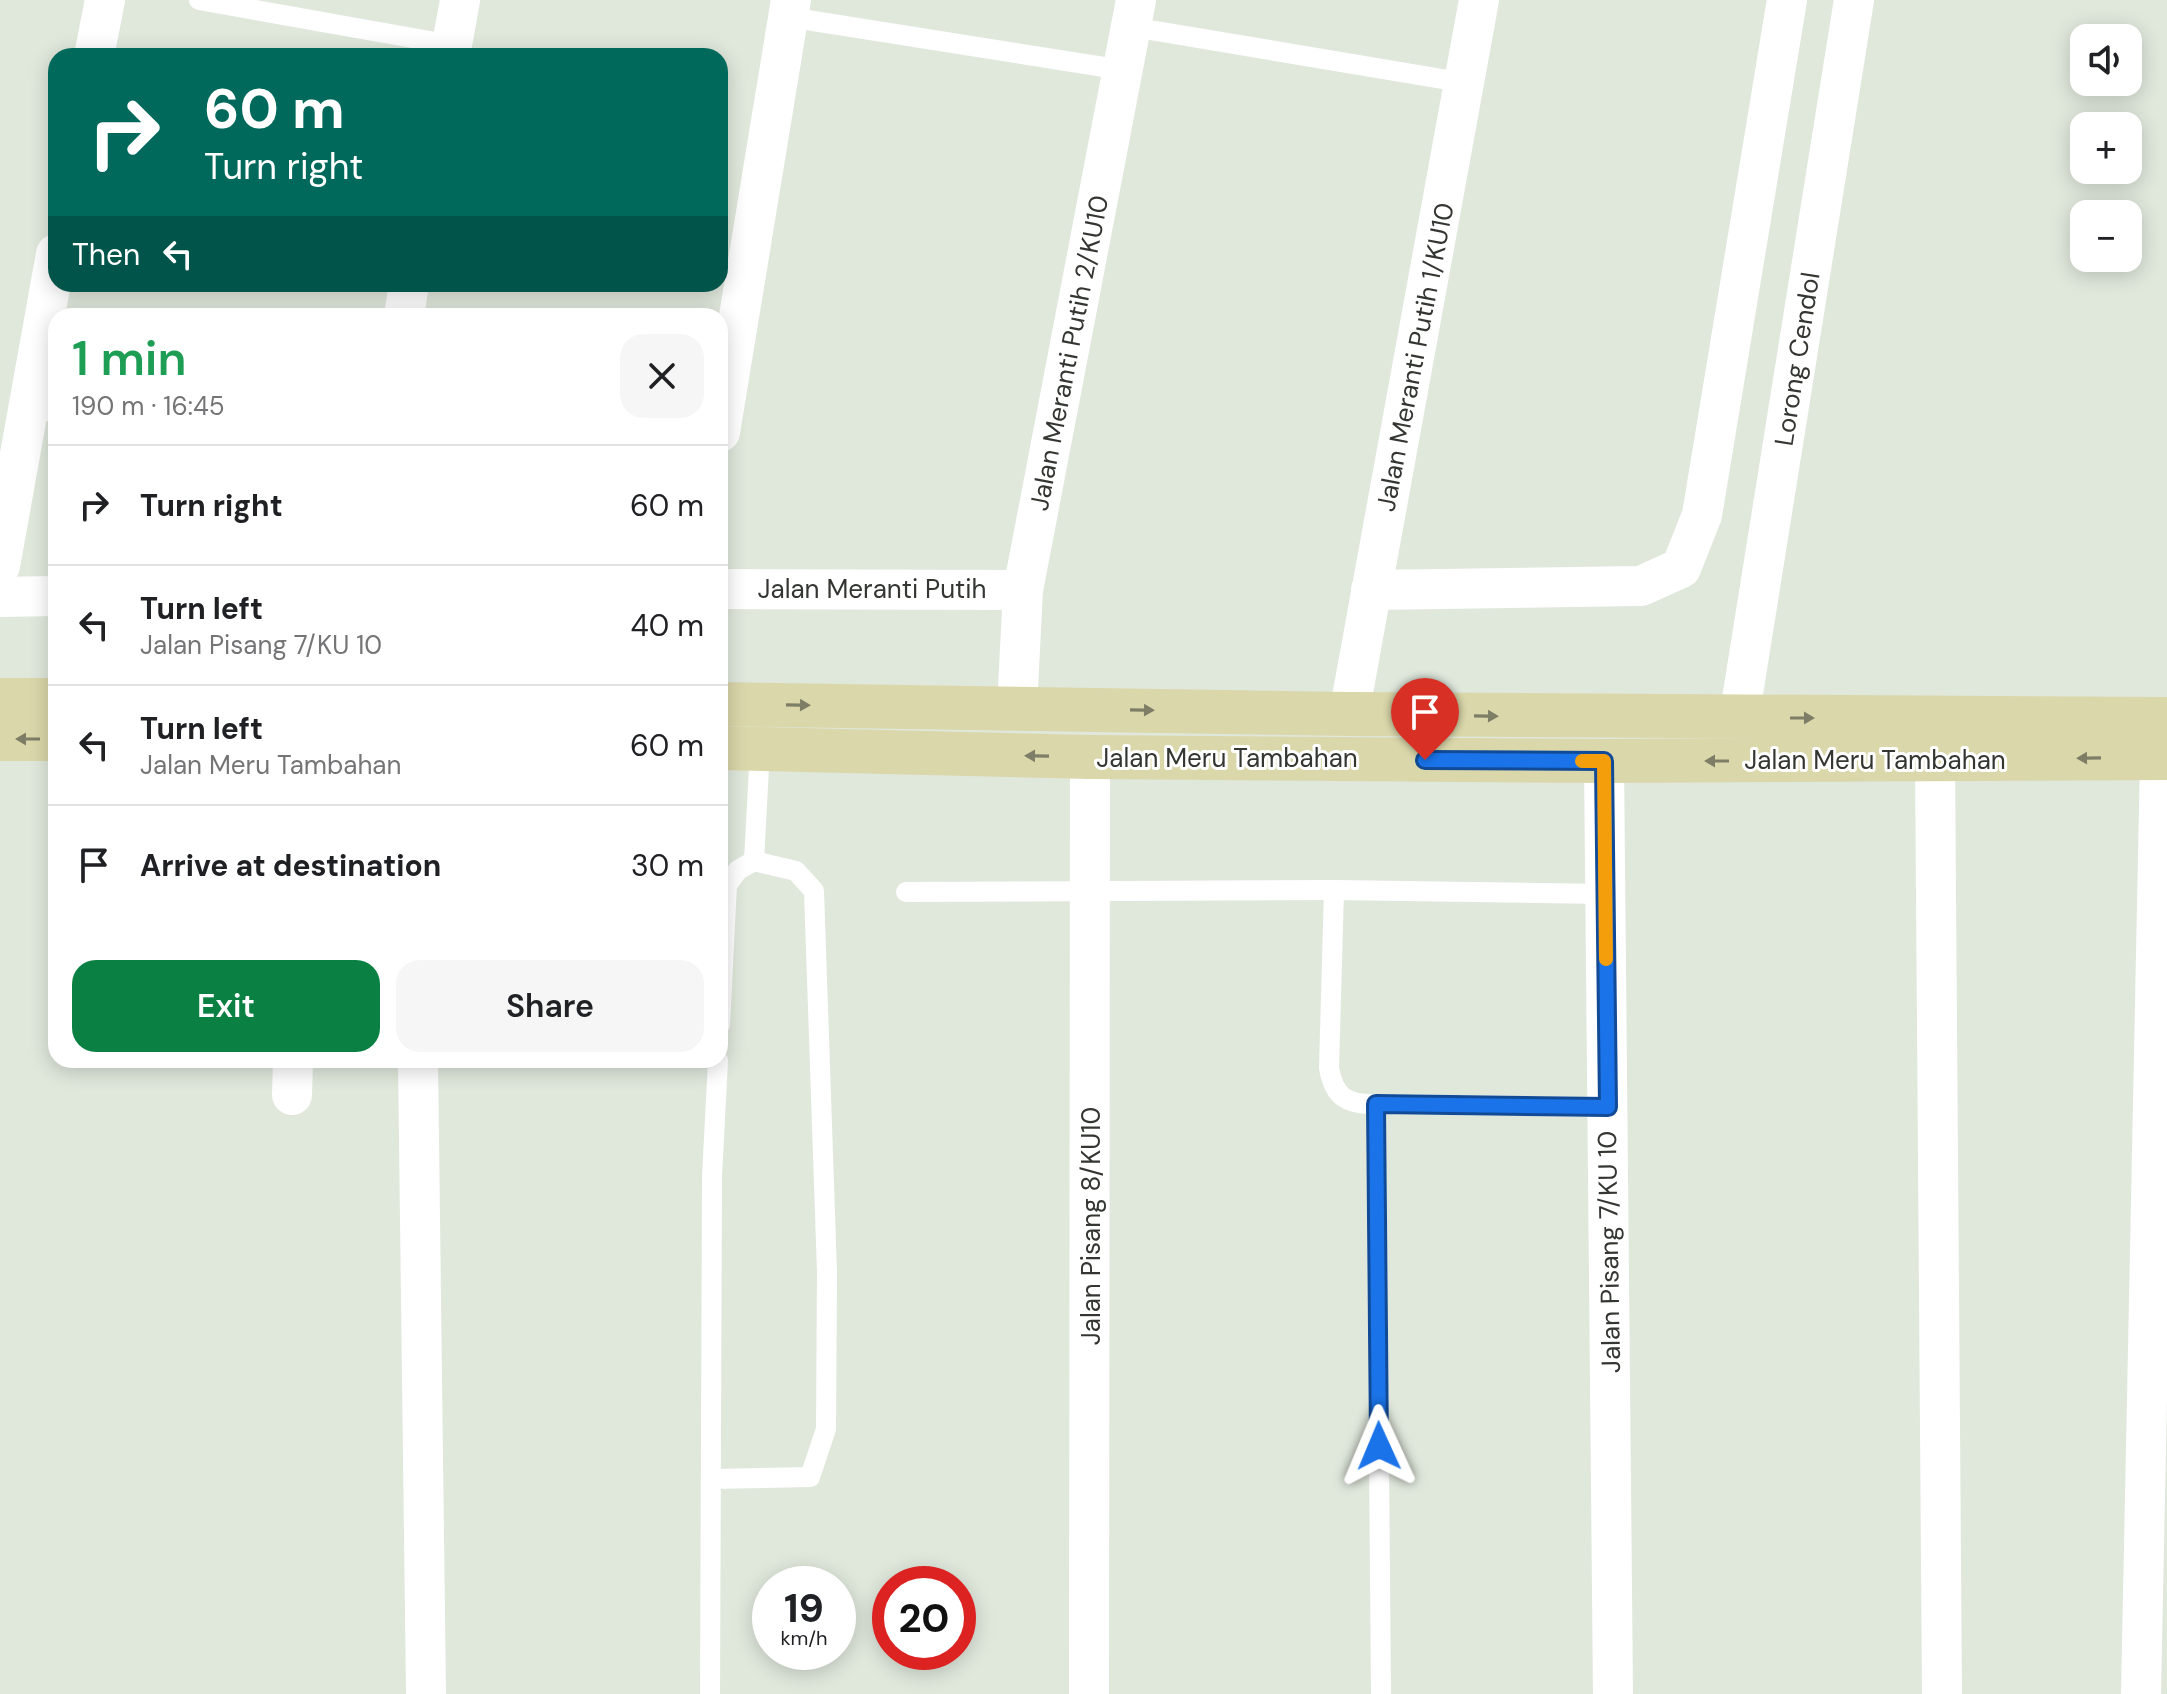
<!DOCTYPE html>
<html lang="en">
<head>
<meta charset="utf-8">
<style>
  body { margin:0; font-family:"DM Sans",sans-serif; background:#f6f6f6; color:#202124; height:100vh; display:flex; flex-direction:column; font-size:30px; white-space:nowrap }
  * { box-sizing:border-box; margin:0 }
  p { font-size:26px; color:#757577 }
  .icon { flex:none; width:44px; height:44px; fill:none; stroke:currentColor; stroke-width:2; stroke-linecap:round; stroke-linejoin:round }
  .map { position:relative; flex:1; overflow:hidden }
  .sheet { position:absolute; left:48px; top:308px; width:680px; height:760px; display:flex; flex-direction:column; background:#fff; border-radius:24px; box-shadow:0 4px 20px #0003 }
  .sheet>* { flex:none }
  .top-card { position:absolute; left:48px; top:48px; width:680px; height:244px; border-radius:24px; box-shadow:0 4px 20px #0003; background:#00695c; color:#fff; overflow:hidden }
  .tools { position:absolute; left:2070px; top:24px; display:grid; gap:16px }
  .tools a { display:grid; place-items:center; width:72px; height:72px; border-radius:16px; background:#fff; box-shadow:0 4px 20px #0003; font-size:40px }
  .speed { position:absolute; left:752px; top:1566px; display:flex; gap:16px; font-size:40px; font-weight:700; text-align:center }
  .speed>* { display:grid; place-content:center; width:104px; height:104px; border-radius:50%; background:#fff; box-shadow:0 4px 20px #0003; line-height:1 }
  .speed small { font-size:20px; font-weight:400 }
  .speed .limit { border:12px solid #d22; background:#fff; color:#111 }
  .pin { position:absolute; display:grid; place-items:center; width:68px; height:68px; color:#fff; margin:-82px -34px; border-radius:50% 50% 50% 0; rotate:-45deg; box-shadow:0 0 8px #0007 }
  .pin .icon { rotate:45deg }
  .me { position:absolute; width:88px; margin:-44px; rotate:359deg; stroke-linejoin:round; filter:drop-shadow(0 0 6px #0008) }
  .turn { display:flex; align-items:center; gap:28px; height:168px; padding:0 24px; font-size:36px }
  .turn .icon { width:104px; height:104px; stroke-width:2.5 }
  .turn b { display:block; font-size:56px; line-height:68px }
  .then { display:flex; align-items:center; height:76px; padding:0 24px; background:#0003; gap:16px; font-size:30px }
  .round { display:grid; place-items:center; flex:none; width:84px; height:84px; border-radius:24px; background:#f6f6f6 }
  .head { display:flex; align-items:center; justify-content:space-between; height:136px; padding:0 24px }
  h1 { font-size:48px; font-weight:600; line-height:60px; color:#1e9e55 }
  .cta { display:flex; gap:16px; margin-top:auto; padding:16px 24px }
  .cta a { flex:1; height:92px; border-radius:24px; background:#0b8043; color:#fff; font-size:32px; font-weight:600; line-height:92px; text-align:center }
  .cta a+a { background:#f6f6f6; color:#202124 }
  ul { padding:0; list-style:none }
  li { display:flex; align-items:center; gap:24px; height:120px; padding:0 24px; border-top:2px solid #e0e0e0 }
  li div { flex:1 }
  li b { display:block; font-size:30px }
  li em { font-style:normal }
  .map>svg:first-child { display:block }
  .lines { fill:none; stroke-linecap:round; stroke-linejoin:round }
  .service { stroke:#fff; stroke-width:20 }
  .minor { stroke:#fff; stroke-width:40 }
  .primary { stroke:#dad7aa; stroke-width:44 }
  .oneway { fill:#7e7e67 }
  .route-casing { stroke:#114b97; stroke-width:20 }
  .route { stroke:#1a73e8; stroke-width:14 }
  .slow { stroke:#f59e0b; stroke-width:14 }
  .labels { text-anchor:middle; dominant-baseline:central; stroke-width:6; stroke-linejoin:round; paint-order:stroke }
  .street-label { font-size:26px; fill:#333631; stroke:#fff }
</style>
</head>
<body>
<div class="map">
<svg width="2167" height="1694" viewBox="0 0 2167 1694">
  <rect width="100%" height="100%" fill="#e0e8dc"/>
  <g class="lines">
    <g class="service">
      <polyline points="199,0 452,45"/>
      <polyline points="788,17 1123,70"/>
      <polyline points="1132,27 1466,83"/>
      <polyline points="26,411 56,411"/>
      <path d="M1334,890L1329,1068C1334,1097 1347,1105 1376,1104L1381,1694"/>
      <polyline points="906,892 1334,890 1606,894"/>
      <polyline points="720,1025 727,885 738,870 754,861 760,749"/>
      <polyline points="1376,1104 1608,1107"/>
      <polyline points="711,1479 810,1477 826,1429 827,1272 814,891 796,871 754,861"/>
      <polyline points="710,1694 712,1177 718,1060"/>
    </g>
    <g class="minor">
      <polyline points="94,56 105,0"/>
      <polyline points="450,56 460,0"/>
      <polyline points="404,316 409,284"/>
      <polyline points="720,432 791,0"/>
      <polyline points="0,566 56,254"/>
      <polyline points="720,589 1023,590"/>
      <polyline points="1371,590 1641,586 1681,568 1702,515 1787,0"/>
      <polyline points="0,597 56,596"/>
      <polyline points="1017,708 1023,590 1136,0"/>
      <polyline points="1349,714 1479,0"/>
      <polyline points="1739,718 1854,0"/>
      <polyline points="1935,760 1942,1694"/>
      <polyline points="1604,761 1613,1694"/>
      <polyline points="418,1060 426,1694"/>
      <polyline points="292,1095 293,1060"/>
      <polyline points="1089,1694 1090,757"/>
      <polyline points="2141,1694 2160,758"/>
    </g>
    <g class="primary">
      <polyline points="0,700 56,700"/>
      <polyline points="720,704 1349,714 2167,719"/>
      <polyline points="0,739 56,739"/>
      <polyline points="720,748 1090,757 1604,761 2167,758"/>
    </g>
  </g>
  <defs><path id="oneway-solid" d="M-6-.8H1V-3.2L6.5 0L1 3.2V.8H-6Z" transform="scale(2)"/></defs>
  <g class="oneway">
    <use href="#oneway-solid" transform="translate(798 705) rotate(1)"/>
    <use href="#oneway-solid" transform="translate(1142 710) rotate(1)"/>
    <use href="#oneway-solid" transform="translate(1486 716) rotate(1)"/>
    <use href="#oneway-solid" transform="translate(1802 718)"/>
    <use href="#oneway-solid" transform="translate(28 739) rotate(-180)"/>
    <use href="#oneway-solid" transform="translate(1037 756) rotate(-179)"/>
    <use href="#oneway-solid" transform="translate(2089 758) rotate(179)"/>
    <use href="#oneway-solid" transform="translate(1717 761) rotate(180)"/>
  </g>
  <g class="lines">
    <defs>
      <polyline id="route" points="1379,1446 1376,1104 1608,1107 1604,761 1425,760"/>
    </defs>
    <use href="#route" class="route-casing"/>
    <use href="#route" class="route"/>
    <polyline class="slow" points="1582,761 1604,761 1606,959"/>
  </g>
  <g class="labels">
    <g class="street-label">
      <text transform="translate(1069 353) rotate(-79)">Jalan Meranti Putih 2/KU10</text>
      <text transform="translate(1415 357) rotate(-79)">Jalan Meranti Putih 1/KU10</text>
      <text transform="translate(1797 359) rotate(-81)">Lorong Cendol</text>
      <text x="872" y="589">Jalan Meranti Putih</text>
      <text x="1227" y="758">Jalan Meru Tambahan</text>
      <text x="1875" y="760">Jalan Meru Tambahan</text>
      <text transform="translate(1091 1226) rotate(-90)">Jalan Pisang 8/KU10</text>
      <text transform="translate(1609 1252) rotate(-91)">Jalan Pisang 7/KU 10</text>
    </g>
  </g>
</svg>
<div class="tools">
<a><svg class="icon" aria-label="sound" viewBox="0 0 24 24"><path d="M4 9h4l5-4v14l-5-4H4zM17 9q2 3 0 6"/></svg></a>
<a>+</a>
<a>−</a>
</div>
<div class="speed"><div>19<small>km/h</small></div><div class="limit">20</div></div>
<div class="pin" style="left:1425px;top:760px;background:#d93025"><svg class="icon" aria-label="arrive" viewBox="0 0 24 24"><path d="M6 21V4h12l-3 4 3 4H6"/></svg></div>
<svg class="me" style="left:1379px;top:1446px" viewBox="-20 -20 40 40"><path d="M0-17L14 15 0 8-14 15z" fill="#1a73e8" stroke="#fff" stroke-width="4"/></svg>
<div class="top-card">
<div class="turn"><svg class="icon" aria-label="right" viewBox="0 0 24 24"><path d="M7 20v-9h11M14 6l5 5-5 5"/></svg><div><b>60 m</b>Turn right</div></div>
<div class="then">Then<svg class="icon" aria-label="left" viewBox="0 0 24 24"><path d="M17 20v-9H6M10 6l-5 5 5 5"/></svg></div>
</div>
<section class="sheet">
<div class="head"><div><h1>1 min</h1><p>190 m · 16:45</p></div><a class="round"><svg class="icon" aria-label="close" viewBox="0 0 24 24"><path d="M6 6l12 12M18 6L6 18"/></svg></a></div>
<ul>
<li><svg class="icon" aria-label="right" viewBox="0 0 24 24"><path d="M7 20v-9h11M14 6l5 5-5 5"/></svg><div><b>Turn right</b></div><em>60 m</em></li>
<li><svg class="icon" aria-label="left" viewBox="0 0 24 24"><path d="M17 20v-9H6M10 6l-5 5 5 5"/></svg><div><b>Turn left</b><p>Jalan Pisang 7/KU 10</p></div><em>40 m</em></li>
<li><svg class="icon" aria-label="left" viewBox="0 0 24 24"><path d="M17 20v-9H6M10 6l-5 5 5 5"/></svg><div><b>Turn left</b><p>Jalan Meru Tambahan</p></div><em>60 m</em></li>
<li><svg class="icon" aria-label="arrive" viewBox="0 0 24 24"><path d="M6 21V4h12l-3 4 3 4H6"/></svg><div><b>Arrive at destination</b></div><em>30 m</em></li>
</ul>
<div class="cta"><a>Exit</a><a>Share</a></div>
</section>
</div>
</body>
</html>
